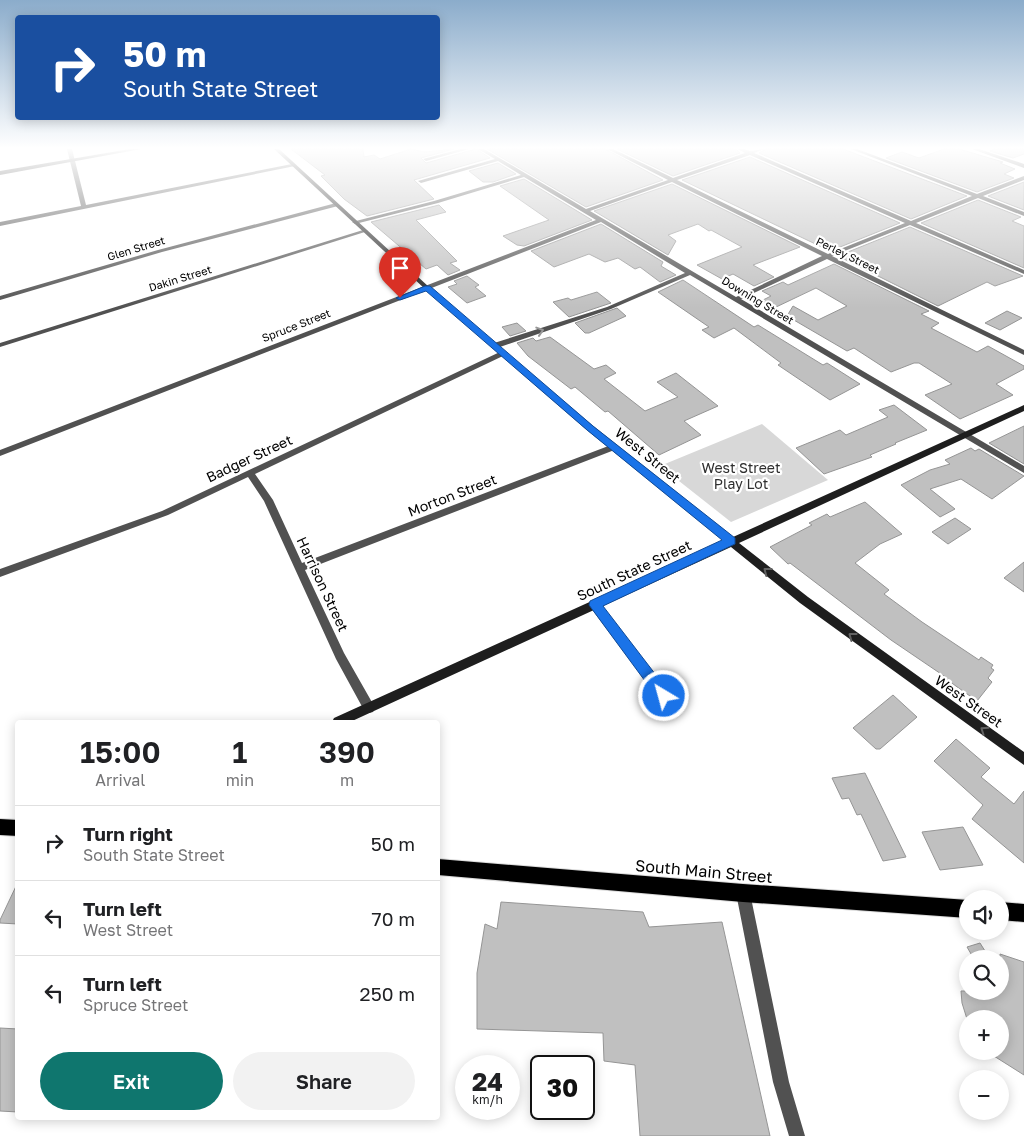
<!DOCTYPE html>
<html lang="en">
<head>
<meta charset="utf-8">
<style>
  body { margin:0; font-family:"Golos Text",sans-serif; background:#f2f2f2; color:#202124; height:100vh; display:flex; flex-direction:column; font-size:19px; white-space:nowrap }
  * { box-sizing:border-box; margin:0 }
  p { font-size:16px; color:#757577 }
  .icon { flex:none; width:28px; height:28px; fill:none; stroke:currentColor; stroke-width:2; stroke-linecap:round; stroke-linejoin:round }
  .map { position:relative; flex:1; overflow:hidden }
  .sheet { position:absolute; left:15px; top:720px; width:425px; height:400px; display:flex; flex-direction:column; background:#fff; border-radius:5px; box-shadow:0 2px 12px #0003 }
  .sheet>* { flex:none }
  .top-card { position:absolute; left:15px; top:15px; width:425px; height:105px; border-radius:5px; box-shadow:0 2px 12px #0003; background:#1a4fa0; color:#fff; overflow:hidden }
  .fabs { position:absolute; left:959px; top:890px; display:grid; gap:10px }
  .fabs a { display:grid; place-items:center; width:50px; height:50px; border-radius:50%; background:#fff; box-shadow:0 2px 12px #0003; font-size:25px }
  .speed { position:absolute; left:455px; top:1055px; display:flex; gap:10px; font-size:25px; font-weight:700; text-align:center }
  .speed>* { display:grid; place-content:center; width:65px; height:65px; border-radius:50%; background:#fff; box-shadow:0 2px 12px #0003; line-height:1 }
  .speed small { font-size:12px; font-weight:400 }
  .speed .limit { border:2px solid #111; border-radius:8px; background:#fff; color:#111 }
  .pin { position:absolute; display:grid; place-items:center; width:42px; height:42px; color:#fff; margin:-51px -21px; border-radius:50% 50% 50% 0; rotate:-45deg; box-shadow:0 0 5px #0007 }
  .pin .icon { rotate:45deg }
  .me { position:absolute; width:55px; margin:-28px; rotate:323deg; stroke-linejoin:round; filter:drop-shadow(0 0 4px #0008) }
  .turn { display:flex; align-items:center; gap:18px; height:105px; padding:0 25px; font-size:22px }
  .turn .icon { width:65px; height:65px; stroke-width:2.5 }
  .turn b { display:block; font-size:35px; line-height:42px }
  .eta { display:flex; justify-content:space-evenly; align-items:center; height:85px; text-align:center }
  .eta b { font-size:30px; font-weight:600; line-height:35px }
  .button { display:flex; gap:10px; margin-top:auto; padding:10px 25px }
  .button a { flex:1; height:58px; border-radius:30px; background:#0f766e; color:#fff; font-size:20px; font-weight:600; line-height:58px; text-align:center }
  .button a+a { background:#f2f2f2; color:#202124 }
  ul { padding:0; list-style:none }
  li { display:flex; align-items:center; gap:15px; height:75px; padding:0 25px; border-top:1px solid #e0e0e0 }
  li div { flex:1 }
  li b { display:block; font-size:19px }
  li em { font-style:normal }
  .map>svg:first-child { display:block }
  .green { fill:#d8d8d8 }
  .building { fill:#c0c0c0; stroke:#959595 }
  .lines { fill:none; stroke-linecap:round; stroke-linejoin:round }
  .primary-casing { stroke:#dbdbdb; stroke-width:2 }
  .street { fill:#515151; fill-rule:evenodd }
  .secondary { fill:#1e1e1e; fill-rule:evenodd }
  .primary { fill:#000; fill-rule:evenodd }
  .oneway { stroke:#979797 }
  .oneway2 { stroke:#626262 }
  .route { fill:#1a73e8; stroke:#114b97 }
  .labels { text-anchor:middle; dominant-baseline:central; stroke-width:4.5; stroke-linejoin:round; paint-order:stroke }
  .far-street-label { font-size:11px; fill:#000; stroke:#fff }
  .street-label { font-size:14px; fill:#000; stroke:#fff }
  .park-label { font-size:14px; fill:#2f2f2f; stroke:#fff }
  .near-street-label { font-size:16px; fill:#000; stroke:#fff }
</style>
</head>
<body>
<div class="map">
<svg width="1024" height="1136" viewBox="0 0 1024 1136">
  <rect width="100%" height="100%" fill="#fff"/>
  <polygon class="green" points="762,424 828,480 731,522 660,466"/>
  <g class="building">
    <polygon points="291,149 363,149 364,157 374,155 380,159 411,149 425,152 454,149 421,158 426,163 476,149 490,158 414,180 434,199 367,216 344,199 321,176 325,175"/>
    <polygon points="487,149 605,149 663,180 586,207"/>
    <polygon points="617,149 736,149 740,153 673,176"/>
    <polygon points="766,149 843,149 967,196 911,219 759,153"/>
    <polygon points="944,149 959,149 1003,162 1000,163 1015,169 1004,174 1014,178 977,192 886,158 902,152 919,158"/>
    <polygon points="995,149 1024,149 1024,154 1013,158 990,151"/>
    <polygon points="750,157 900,223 830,251 682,180"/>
    <polygon points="498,163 516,174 493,182 483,182 469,171"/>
    <polygon points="524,179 592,220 524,246 517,245 503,236 549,220 500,186"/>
    <polygon points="1024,182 1024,210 988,196"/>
    <polygon points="672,184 800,247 753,265 774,277 754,286 733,274 722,279 697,265 742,247 711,230 709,231 698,224 668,235 676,241 668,255 594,211"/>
    <polygon points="978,200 1021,217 1012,221 1024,226 1024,268 921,223"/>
    <polygon points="439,205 446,212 416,220 457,261 450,263 460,270 448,275 437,265 426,269 371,222"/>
    <polygon points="601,224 663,262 661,266 676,275 660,282 640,267 635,269 618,258 605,262 589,254 554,267 531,251"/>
    <polygon points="910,227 1023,276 995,286 987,282 938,306 838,256"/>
    <polygon points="834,264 929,311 921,314 939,323 931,328 977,352 988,346 1024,366 1024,369 996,384 1013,395 960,419 925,395 952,384 919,363 914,363 891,372 854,348 847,351 787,316 793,306 818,320 847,306 816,288 774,308 761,301 771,296 762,291 783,282 788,285"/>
    <polygon points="467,276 479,285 475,287 486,296 467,303 448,287 457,284 454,281"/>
    <polygon points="683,280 754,327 758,325 823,365 827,363 860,384 830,400 778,365 781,363 734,328 714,338 702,330 709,327 658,292"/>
    <polygon points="597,292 611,303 569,317 553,302 568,298 571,300"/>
    <polygon points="617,308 626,316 589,333 585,333 575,323"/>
    <polygon points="1007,311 1022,318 1000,330 985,323"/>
    <polygon points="517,323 526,331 510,336 502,327"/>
    <polygon points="550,337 594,369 606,365 616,373 604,379 645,411 678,397 657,382 676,373 718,406 684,421 701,435 659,455 608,411 605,412 575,387 571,389 528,356 517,343 533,338 536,341"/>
    <polygon points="894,405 927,430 895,443 896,444 870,455 872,457 824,474 796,448 840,430 846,435 888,417 879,410"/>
    <polygon points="1024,426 1024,464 989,443"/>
    <polygon points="971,448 975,451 979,449 1024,476 992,499 961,479 930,489 955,509 940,517 901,485 930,470 950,464 945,460"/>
    <polygon points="865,502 902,534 880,544 855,563 889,590 884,594 922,622 979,660 981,657 993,665 991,668 994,670 988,678 992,682 977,701 946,679 947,678 891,640 790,563 788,564 770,547 812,525 809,523 827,514 830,517"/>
    <polygon points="955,518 971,529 948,544 932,532"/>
    <polygon points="1024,562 1024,592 1004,578"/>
    <polygon points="893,695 917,717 880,749 876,749 853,728"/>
    <polygon points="956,739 990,768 981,777 1014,804 1024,791 1024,863 972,819 983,805 934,761"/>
    <polygon points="865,773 906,857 883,861 861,814 857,815 849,798 842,799 832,778"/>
    <polygon points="963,827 983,865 940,870 922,832"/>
    <polygon points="18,882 18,924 0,923 0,920"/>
    <polygon points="501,902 643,912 649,927 722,922 770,1136 640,1136 635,1065 604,1061 603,1033 477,1029 477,973 485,924 497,929"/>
    <polygon points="980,943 990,959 974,959 967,947"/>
    <polygon points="1000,954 1024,962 1024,1075 986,1051 1000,1051 1000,1019 967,1019 962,1003 961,991 1000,991"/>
    <polygon points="0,1028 18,1029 18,1112 0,1111"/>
  </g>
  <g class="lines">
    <defs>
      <g id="primary">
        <polygon points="0,819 18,820 18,836 0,835"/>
        <polygon points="438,859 743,884 968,900 968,918 743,902 438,875"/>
        <polygon points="1000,902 1024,904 1024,922 1000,920"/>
      </g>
    </defs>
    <use href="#primary" class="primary-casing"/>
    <g class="street">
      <polygon points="67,149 72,149 86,205 292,164 295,166 0,226 0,222 81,206"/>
      <polygon points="461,149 469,149 426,161 423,159"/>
      <path d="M478,149H484L586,209L668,180L607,149H613L673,178L745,153L738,149H744L750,151L764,149L754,153L911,221L972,196L851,149H857L977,194L1024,176V180L983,196L1024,212V216L978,198L916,223L1024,270V274L910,225L832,256L1024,350V355L827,259L741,299L1024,466V473L690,275L611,309L497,348H491V344L607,307L685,273L601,222L0,456V450L596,220L524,177L438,203L355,224L352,222L434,201L521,175L498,161L421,183L418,181L495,159ZM750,155L905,223L828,254L677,180ZM672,182L822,256L736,297L590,211Z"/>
      <polygon points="972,149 979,149 1024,164 1024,168"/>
      <polygon points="336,203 339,205 338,206 162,252 0,300 0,296 158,250"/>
      <polygon points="363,230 368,231 0,347 0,343"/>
      <polygon points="502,351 505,351 505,355 255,474 273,500 302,563 611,445 617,445 618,447 617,449 305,570 344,653 373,704 375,708 373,712 369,713 365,712 336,659 264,501 248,477 168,515 0,577 0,569 162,511"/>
      <polygon points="595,601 599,602 668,692 670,696 668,700 664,701 660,700 591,608 590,605 591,602"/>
      <polygon points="743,886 748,888 750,893 789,1082 805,1136 789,1136 773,1082 736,893 738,888"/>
    </g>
    <g class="secondary">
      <polygon points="130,149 141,149 0,175 0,171"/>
      <polygon points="274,149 279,149 429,287 593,426 733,537 1024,405 1024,411 739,543 808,597 1024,752 1024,765 800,603 731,547 350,722 332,722 334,718 724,541 587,430 425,289"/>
    </g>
    <use href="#primary" class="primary"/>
  </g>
  <defs><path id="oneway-chevron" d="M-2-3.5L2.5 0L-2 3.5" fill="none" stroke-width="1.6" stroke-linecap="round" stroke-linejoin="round" transform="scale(1.25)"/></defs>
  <use class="oneway" href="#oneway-chevron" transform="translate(540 331) rotate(-18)"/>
  <g class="oneway2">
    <use href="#oneway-chevron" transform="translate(767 571) rotate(-142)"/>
    <use href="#oneway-chevron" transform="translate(852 636) rotate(-143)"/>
    <use href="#oneway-chevron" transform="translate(984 730) rotate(-145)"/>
  </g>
  <linearGradient id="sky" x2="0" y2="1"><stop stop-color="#8baccb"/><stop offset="0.48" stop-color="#fff"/><stop offset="1" stop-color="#fff" stop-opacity="0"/></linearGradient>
  <rect width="1024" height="308" fill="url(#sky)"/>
  <polygon class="route" points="425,286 430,286 593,426 735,538 735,544 603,606 669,692 670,696 669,700 659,700 589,605 590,601 722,540 587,430 426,291 400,300 396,298"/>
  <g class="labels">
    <g class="far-street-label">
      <text transform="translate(136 248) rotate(-17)">Glen Street</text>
      <text transform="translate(848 255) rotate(26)">Perley Street</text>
      <text transform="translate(180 278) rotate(-17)">Dakin Street</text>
      <text transform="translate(758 300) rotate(31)">Downing Street</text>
      <text transform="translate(296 325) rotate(-21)">Spruce Street</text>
    </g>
    <g class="street-label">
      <text transform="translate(648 455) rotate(39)">West Street</text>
      <text transform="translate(249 458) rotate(-25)">Badger Street</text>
      <text transform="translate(452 495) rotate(-21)">Morton Street</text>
      <text transform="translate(634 570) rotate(-25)">South State Street</text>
      <text transform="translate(323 584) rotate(65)">Harrison Street</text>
      <text transform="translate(969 701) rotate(35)">West Street</text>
    </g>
    <g class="park-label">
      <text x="741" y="467">West Street<tspan x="741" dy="16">Play Lot</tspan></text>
    </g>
    <g class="near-street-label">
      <text transform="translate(704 871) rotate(5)">South Main Street</text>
    </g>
  </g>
</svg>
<div class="fabs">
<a><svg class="icon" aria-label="sound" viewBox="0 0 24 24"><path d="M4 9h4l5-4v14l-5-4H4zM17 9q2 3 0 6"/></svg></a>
<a><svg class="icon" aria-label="search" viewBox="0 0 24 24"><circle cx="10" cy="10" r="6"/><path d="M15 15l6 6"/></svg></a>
<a>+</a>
<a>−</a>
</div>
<div class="speed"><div>24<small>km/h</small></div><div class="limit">30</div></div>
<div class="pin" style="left:400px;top:298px;background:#d93025"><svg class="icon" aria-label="arrive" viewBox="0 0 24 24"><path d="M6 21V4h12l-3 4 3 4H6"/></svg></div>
<svg class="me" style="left:664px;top:696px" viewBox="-20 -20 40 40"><circle r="17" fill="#1a73e8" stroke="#fff" stroke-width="3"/><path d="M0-11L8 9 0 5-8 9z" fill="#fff"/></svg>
<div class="top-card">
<div class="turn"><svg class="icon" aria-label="right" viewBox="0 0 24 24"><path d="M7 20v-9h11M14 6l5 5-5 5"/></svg><div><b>50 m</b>South State Street</div></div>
</div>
<section class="sheet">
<div class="eta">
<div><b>15:00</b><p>Arrival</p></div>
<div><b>1</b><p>min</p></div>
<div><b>390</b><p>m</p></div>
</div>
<ul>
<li><svg class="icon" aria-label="right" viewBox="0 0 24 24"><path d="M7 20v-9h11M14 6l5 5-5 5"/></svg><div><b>Turn right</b><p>South State Street</p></div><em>50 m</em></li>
<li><svg class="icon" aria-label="left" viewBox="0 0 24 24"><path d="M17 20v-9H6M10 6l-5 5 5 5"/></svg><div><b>Turn left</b><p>West Street</p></div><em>70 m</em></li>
<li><svg class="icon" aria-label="left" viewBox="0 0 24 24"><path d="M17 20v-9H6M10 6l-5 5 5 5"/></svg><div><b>Turn left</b><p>Spruce Street</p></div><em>250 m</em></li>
</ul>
<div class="button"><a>Exit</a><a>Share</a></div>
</section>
</div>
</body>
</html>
